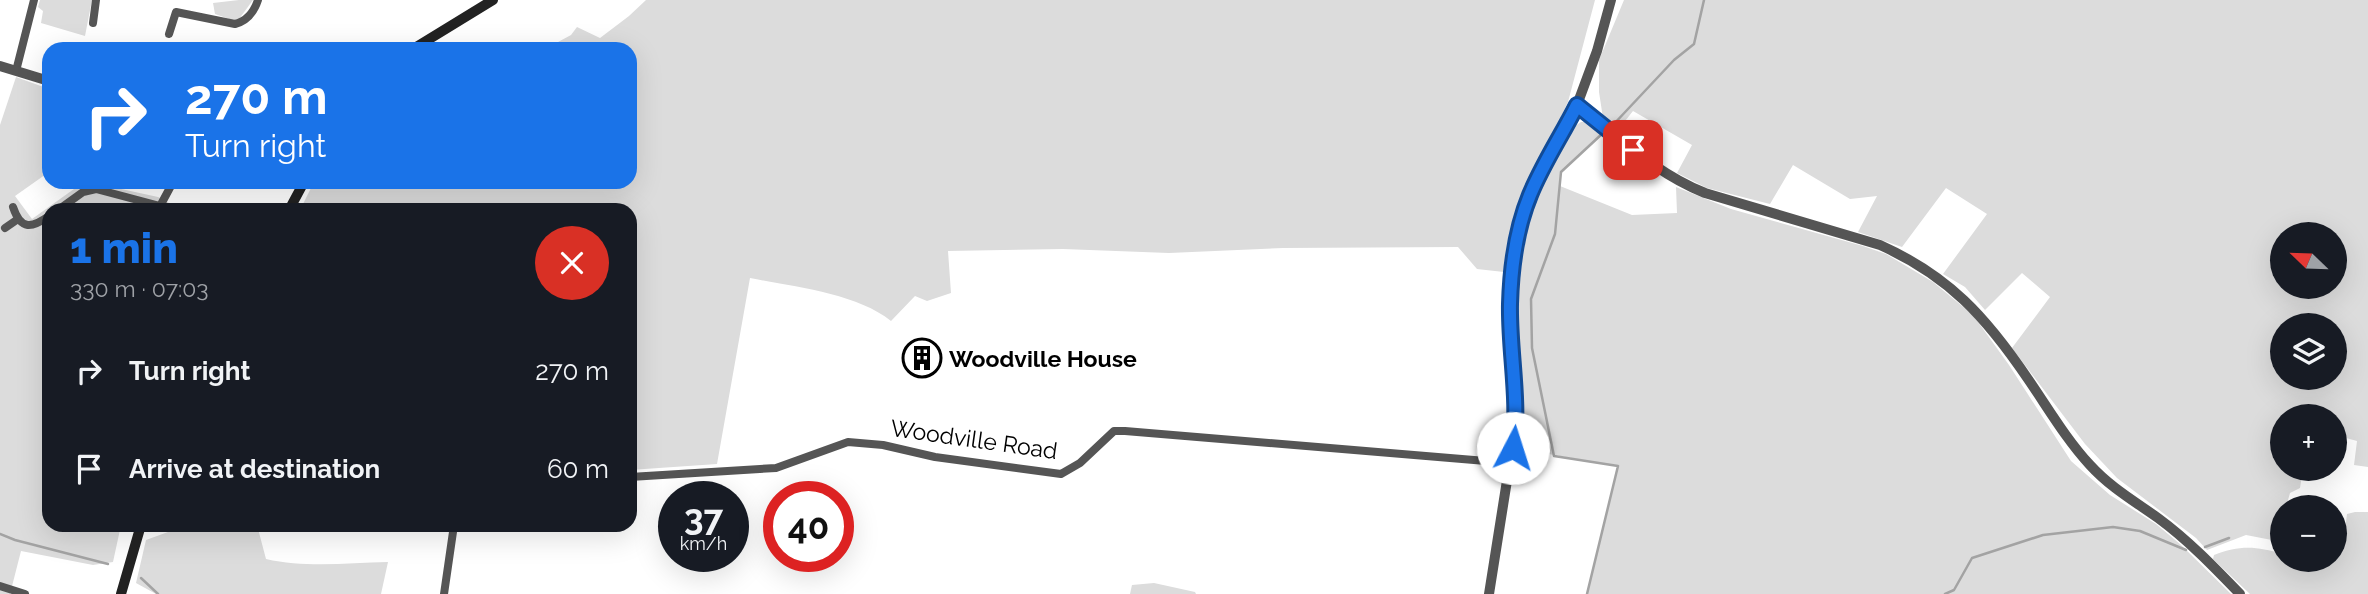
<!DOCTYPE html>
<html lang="en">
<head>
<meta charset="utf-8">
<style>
  body { margin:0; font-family:Raleway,sans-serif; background:#20242c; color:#f1f3f6; height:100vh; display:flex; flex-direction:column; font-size:26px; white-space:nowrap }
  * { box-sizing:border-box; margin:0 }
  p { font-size:23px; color:#9ea1a6 }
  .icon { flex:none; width:38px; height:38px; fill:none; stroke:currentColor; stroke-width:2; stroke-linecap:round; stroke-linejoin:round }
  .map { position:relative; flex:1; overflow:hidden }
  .drawer { position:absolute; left:42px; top:203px; width:595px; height:329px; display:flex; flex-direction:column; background:#171b24; border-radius:21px; box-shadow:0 7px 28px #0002 }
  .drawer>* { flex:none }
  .top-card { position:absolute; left:42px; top:42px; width:595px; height:147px; border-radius:21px; box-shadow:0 7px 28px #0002; background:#1a73e8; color:#fff; overflow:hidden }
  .needle { width:46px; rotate:293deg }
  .buttons { position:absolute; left:2270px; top:222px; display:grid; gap:14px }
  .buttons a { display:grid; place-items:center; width:77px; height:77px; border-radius:50%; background:#171b24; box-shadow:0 7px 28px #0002; font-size:35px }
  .speed { position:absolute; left:658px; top:481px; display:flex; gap:14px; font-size:35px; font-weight:700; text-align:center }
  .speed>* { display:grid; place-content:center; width:91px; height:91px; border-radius:50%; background:#171b24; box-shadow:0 7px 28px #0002; line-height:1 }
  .speed small { font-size:18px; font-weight:400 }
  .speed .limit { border:10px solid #d22; background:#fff; color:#111 }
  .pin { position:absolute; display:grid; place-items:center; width:60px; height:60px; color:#fff; margin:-30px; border-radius:14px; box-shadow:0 4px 10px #0006 }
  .me { position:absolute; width:77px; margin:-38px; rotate:5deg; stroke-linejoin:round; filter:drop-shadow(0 0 5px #0008) }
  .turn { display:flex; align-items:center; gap:24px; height:147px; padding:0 28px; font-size:32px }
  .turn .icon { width:91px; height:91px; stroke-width:2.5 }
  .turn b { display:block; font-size:49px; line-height:60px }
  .round { display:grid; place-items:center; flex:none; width:74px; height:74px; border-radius:37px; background:#20242c }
  .headline { display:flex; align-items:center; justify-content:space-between; height:119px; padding:0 28px }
  h1 { font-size:42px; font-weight:800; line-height:52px; color:#1a73e8 }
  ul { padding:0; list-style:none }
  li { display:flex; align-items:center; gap:21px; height:98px; padding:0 28px }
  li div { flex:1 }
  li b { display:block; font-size:26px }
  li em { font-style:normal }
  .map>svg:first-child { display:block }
  .green { fill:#dcdcdc; fill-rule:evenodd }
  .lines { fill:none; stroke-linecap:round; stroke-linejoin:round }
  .stream { stroke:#a3a3a3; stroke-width:2.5 }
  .minor { stroke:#555; stroke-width:8 }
  .tertiary { stroke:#555; stroke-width:10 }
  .secondary { stroke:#222; stroke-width:10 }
  .route-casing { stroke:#114b97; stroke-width:18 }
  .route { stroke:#1a73e8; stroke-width:12 }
  .labels { text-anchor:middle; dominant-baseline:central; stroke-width:5; stroke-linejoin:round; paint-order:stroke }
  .poi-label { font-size:23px; font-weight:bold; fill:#000; stroke:#fff; text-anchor:start }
  .street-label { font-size:23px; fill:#000; stroke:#fff }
</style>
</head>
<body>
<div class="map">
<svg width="2368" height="594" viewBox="0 0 2368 594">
  <rect width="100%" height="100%" fill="#fff"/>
  <g class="green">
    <polygon points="40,0 92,0 85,36 41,23 43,11 38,7"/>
    <polygon points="239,0 253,0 239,19 232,20 215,14 213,3"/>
    <path d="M646,0H1595L1568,102L1519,203L1504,272L1477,269L1458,247L1283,248L1169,253L1063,249L948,251L951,293L927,301L915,296L891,321C856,293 794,287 750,278L717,464L630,470V210H300L314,182H630V49H545L571,35L577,27L600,38L629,16Z"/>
    <path d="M1624,0H2368V467L2354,465L2357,441L2335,435L2334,416H2282V469H2303L2300,488L2290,493L2286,507L2282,508V542L2246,535L2207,550L2196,538L2117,478L2085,444L2012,348L2050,297L2022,273L1985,310L1965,287L1943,274L1987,214L1946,188L1902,247L1858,232L1877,196L1850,199L1793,165L1770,204L1707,188L1677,173L1692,145L1633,111L1618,130L1603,118L1599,92V60ZM2282,234H2334V287H2282ZM2282,326H2334V378H2282Z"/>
    <polygon points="16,77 49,89 49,172 15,196 32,219 81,184 89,182 158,197 169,203 166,210 49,210 49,525 109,525 115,528 117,525 121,525 113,562 93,565 21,551 10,594 0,594 0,125"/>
    <polygon points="1581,122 1585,122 1603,133 1561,172 1560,186 1632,215 1677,213 1676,187 1731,209 1863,246 1886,254 1933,282 1973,315 2009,365 2071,461 2110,495 2156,524 2180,544 2231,594 1587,594 1618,466 1519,449 1522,417 1515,318 1519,255 1523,232 1534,195 1562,142 1569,130"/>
    <path d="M2355,512H2368V594H2250L2213,559L2214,555C2239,545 2257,546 2282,554V560H2334L2335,545H2343L2347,514Z"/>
    <path d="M196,525H257L266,559C305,568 348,563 388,562L381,594H156L136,583L146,540L179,528Z"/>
    <polygon points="1154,583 1195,592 1196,594 1130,594 1132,585"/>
  </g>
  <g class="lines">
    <g class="stream">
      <polyline points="1612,126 1674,60 1694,44 1704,0"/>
      <polyline points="0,534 15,540 108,564"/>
      <polyline points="2205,547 2229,538"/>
      <polyline points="141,578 158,594"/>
      <polyline points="1587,594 1618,466 1554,456 1532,348 1531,299 1555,234 1561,172 1603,133"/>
      <polyline points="1945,594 1954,590 1972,558 2043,535 2113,527 2140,531 2186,550"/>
    </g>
    <g class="minor">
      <polyline points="93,23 96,0"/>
      <path d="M169,34L176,12L235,24C247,21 254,12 258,0"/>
      <polyline points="16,71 34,0"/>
      <path d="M13,207C21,231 32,228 49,216"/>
      <polyline points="58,210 83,192 96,189 160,206"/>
      <polyline points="158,210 173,182"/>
      <polyline points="5,228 18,219"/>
      <polyline points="630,477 776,468 848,442 883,445 935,457 1061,474 1080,463 1114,431 1125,431 1510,463"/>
      <polyline points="0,586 25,594"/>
      <polyline points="444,594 454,525"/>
    </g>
    <g class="tertiary">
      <polyline points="0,66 49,81"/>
      <path d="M1577,105C1619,137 1655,173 1705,193L1880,245C1949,276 1986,317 2028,379C2048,408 2066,439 2090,465C2110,487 2134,501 2158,518C2188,540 2214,567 2240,594"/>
      <polyline points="1489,594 1515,430 1510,303 1516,244 1530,194 1577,105 1597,51 1611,0"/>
    </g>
    <g class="secondary">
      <polyline points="413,49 493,0"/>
      <polyline points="289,210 304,182"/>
      <polyline points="121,594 141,525"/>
    </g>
  </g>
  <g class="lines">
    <defs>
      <path id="route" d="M1513,448C1520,400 1509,352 1510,304C1511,267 1516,229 1530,195C1543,163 1562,135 1577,105L1633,150"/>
    </defs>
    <use href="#route" class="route-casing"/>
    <use href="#route" class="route"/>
  </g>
  <defs>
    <symbol id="building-ring" viewBox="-11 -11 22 22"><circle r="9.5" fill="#fff" stroke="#000" stroke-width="1.5"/><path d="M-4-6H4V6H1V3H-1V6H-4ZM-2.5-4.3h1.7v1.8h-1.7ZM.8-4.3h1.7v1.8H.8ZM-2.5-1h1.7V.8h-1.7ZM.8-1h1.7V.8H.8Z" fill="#000"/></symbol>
  </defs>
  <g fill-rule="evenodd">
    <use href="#building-ring" x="900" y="336" width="44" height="44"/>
  </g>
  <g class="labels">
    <g class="poi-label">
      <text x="949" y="358">Woodville House</text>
    </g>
    <g class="street-label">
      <text transform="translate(974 439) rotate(8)">Woodville Road</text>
    </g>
  </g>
</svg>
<div class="buttons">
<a><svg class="needle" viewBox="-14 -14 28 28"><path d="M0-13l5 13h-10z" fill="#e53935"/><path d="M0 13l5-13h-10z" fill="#9ea1a6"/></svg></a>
<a><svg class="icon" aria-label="layers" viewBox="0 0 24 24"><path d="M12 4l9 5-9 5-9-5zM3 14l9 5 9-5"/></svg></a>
<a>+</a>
<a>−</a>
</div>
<div class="speed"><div>37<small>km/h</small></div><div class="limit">40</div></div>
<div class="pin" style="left:1633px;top:150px;background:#d93025"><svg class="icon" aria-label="arrive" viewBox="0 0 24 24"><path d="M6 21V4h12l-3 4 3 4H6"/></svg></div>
<svg class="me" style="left:1513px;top:448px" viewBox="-20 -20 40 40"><circle r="19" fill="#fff"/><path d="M0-13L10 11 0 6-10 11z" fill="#1a73e8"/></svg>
<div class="top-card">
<div class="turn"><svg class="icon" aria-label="right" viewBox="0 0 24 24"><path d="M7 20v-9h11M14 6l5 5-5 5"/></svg><div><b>270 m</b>Turn right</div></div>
</div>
<section class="drawer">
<div class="headline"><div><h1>1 min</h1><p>330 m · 07:03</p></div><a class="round" style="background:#d93025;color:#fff"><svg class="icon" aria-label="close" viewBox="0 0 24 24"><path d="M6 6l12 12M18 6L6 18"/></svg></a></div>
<ul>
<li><svg class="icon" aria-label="right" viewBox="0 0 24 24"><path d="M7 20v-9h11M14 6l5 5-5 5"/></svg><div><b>Turn right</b></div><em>270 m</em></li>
<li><svg class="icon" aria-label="arrive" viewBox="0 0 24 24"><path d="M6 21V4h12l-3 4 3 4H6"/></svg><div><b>Arrive at destination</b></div><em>60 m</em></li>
</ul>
</section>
</div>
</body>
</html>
